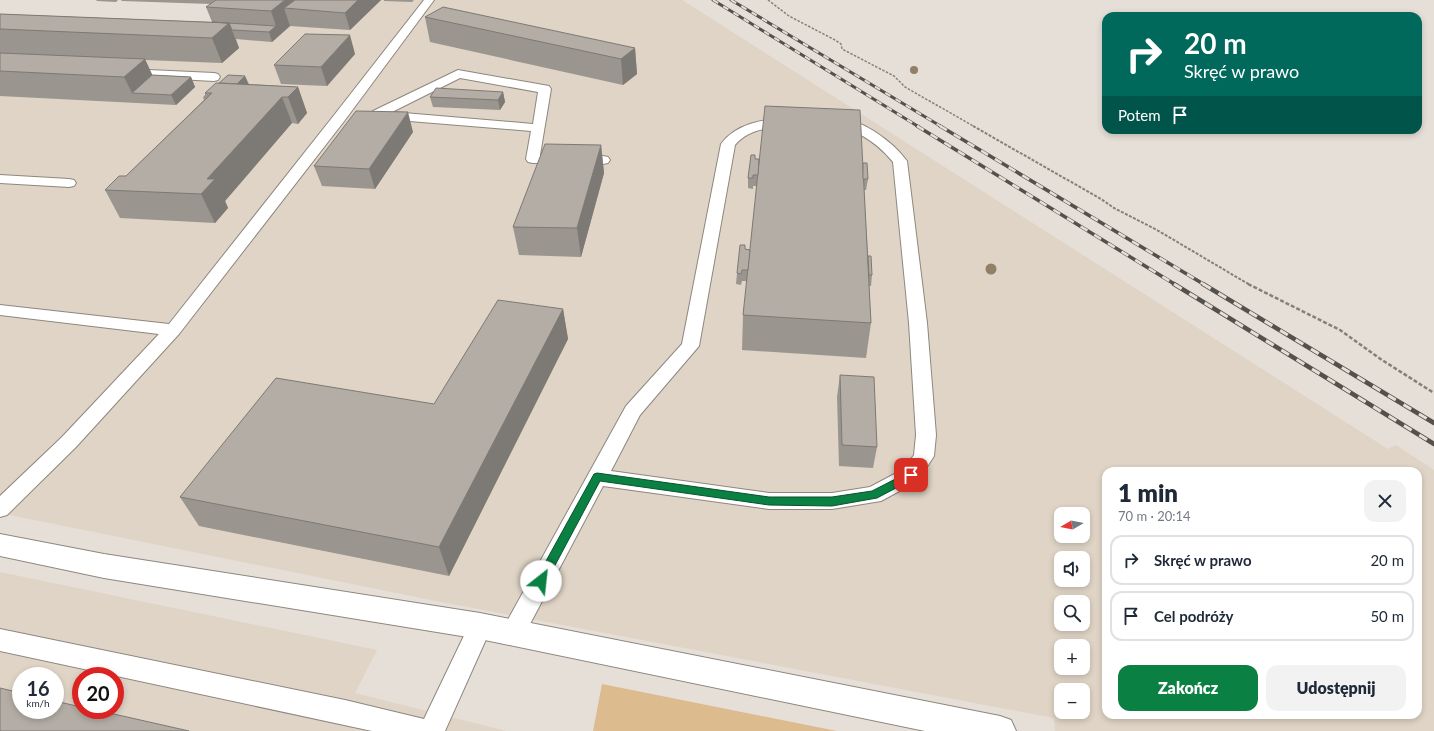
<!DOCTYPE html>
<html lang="pl">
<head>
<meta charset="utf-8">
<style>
  body { margin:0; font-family:Lato,sans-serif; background:#f2f2f3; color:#1f2937; height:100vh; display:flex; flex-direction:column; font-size:15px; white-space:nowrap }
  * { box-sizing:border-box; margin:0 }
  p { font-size:13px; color:#747a83 }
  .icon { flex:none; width:22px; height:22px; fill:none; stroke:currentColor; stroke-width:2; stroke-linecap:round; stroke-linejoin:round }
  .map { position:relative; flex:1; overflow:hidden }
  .sheet { position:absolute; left:1102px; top:467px; width:320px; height:252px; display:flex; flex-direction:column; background:#fff; border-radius:12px; box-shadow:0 2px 6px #0003 }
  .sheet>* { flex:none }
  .hud { position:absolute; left:1102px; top:12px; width:320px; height:122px; border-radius:12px; box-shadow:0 2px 6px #0003; background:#00695c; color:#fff; overflow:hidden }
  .needle { width:26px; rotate:260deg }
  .tools { position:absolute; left:1054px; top:507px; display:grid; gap:8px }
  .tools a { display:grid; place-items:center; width:36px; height:36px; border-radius:8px; background:#fff; box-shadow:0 2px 6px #0003; font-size:20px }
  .speed { position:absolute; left:12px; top:667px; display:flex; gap:8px; font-size:20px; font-weight:700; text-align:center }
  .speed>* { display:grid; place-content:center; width:52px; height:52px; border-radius:50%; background:#fff; box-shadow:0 2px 6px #0003; line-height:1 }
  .speed small { font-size:10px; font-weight:400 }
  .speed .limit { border:6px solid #d22; background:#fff; color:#111 }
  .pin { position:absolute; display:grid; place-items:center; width:34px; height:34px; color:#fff; margin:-17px; border-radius:8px; box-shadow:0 2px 6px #0006 }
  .me { position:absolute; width:44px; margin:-22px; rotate:29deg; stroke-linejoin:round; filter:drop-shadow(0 0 3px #0008) }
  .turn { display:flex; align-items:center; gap:14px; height:84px; padding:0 16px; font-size:18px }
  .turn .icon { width:52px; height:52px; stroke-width:2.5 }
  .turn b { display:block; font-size:28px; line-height:34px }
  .then { display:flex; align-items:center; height:38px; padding:0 16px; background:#0003; gap:8px; font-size:15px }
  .round { display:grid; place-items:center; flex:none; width:42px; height:42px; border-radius:12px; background:#f2f2f3 }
  .overview { display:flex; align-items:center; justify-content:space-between; height:68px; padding:0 16px }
  h1 { font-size:24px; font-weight:800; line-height:30px }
  .button { display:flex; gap:8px; margin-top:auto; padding:8px 16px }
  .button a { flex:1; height:46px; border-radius:12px; background:#0b8043; color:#fff; font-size:16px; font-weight:800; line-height:46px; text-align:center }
  .button a+a { background:#f2f2f3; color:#1f2937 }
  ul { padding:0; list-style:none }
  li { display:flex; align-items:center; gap:12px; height:50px; margin:0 8px 6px; padding:0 8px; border:2px solid #e0e1e3; border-radius:12px }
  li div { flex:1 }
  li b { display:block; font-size:15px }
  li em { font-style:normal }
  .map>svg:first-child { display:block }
  .built { fill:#dfd4c5; fill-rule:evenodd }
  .green { fill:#dcbb8e }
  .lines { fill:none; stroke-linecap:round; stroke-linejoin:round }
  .lane-casing { stroke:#8d877f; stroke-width:2 }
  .street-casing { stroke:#8d877f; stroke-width:2 }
  .path-far2 { stroke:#84807a; stroke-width:1.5; stroke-dasharray:2.5 1.5; stroke-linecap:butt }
  .path-far1 { stroke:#84807a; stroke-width:2; stroke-dasharray:3 1.5; stroke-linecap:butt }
  .path { stroke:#84807a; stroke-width:2.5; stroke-dasharray:4 2; stroke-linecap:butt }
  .lane { fill:#fff; fill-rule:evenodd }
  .street { fill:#fff; fill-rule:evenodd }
  .rail-far2-casing { stroke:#54514d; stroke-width:3 }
  .rail-far1-casing { stroke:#54514d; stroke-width:3.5 }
  .rail-casing { stroke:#54514d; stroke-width:4.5 }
  .rail-far2 { stroke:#e6dfd7; stroke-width:2; stroke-dasharray:6; stroke-linecap:butt }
  .rail-far1 { stroke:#e6dfd7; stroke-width:2.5; stroke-dasharray:8; stroke-linecap:butt }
  .rail { stroke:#e6dfd7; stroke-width:3; stroke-dasharray:9; stroke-linecap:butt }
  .tree { fill:#908065 }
  .wall { fill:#9a958e }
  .shaded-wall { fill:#7d7974 }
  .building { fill:#b3ada5; stroke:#7d7974 }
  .route { fill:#0b8043; stroke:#07532c }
</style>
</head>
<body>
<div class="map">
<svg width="1434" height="731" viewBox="0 0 1434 731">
  <rect width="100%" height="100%" fill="#e6dfd7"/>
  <g class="built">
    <path d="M252,0H682L1388,449L1396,445L1434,470V731H1055L1054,718L436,601L0,513V32L195,40ZM1106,471H1418V715H1106ZM1061,514H1083V536H1061ZM1061,558H1083V580H1061ZM1061,602H1083V624H1061ZM1061,646H1083V668H1061ZM1061,690H1083V712H1061Z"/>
    <path d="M0,572L377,650L355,693L506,731H0ZM21,676H55V710H21ZM81,676H115V710H81Z"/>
  </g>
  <polygon class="green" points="602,684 837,731 593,731"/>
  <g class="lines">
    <defs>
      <g id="lane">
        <polygon points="424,0 434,0 345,120 179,334 76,447 7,515 0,517 0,496 62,437 159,334 0,315 0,305 169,324 335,114"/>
        <polygon points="127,69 214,73 218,74 220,77 218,80 214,81 123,76 121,73 123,70"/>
        <path d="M458,70L549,86L551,89L540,155L603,156L608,157L610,160L608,163L603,164L533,163L528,162L526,159L531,131L385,119L373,117L372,114L373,111ZM460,78L538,92L533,124L392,112Z"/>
        <path d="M787,117L792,118L793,121L792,124C771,129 750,127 735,145L699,346L640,415L611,471L769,493H832L870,487L904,469L914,455L916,435L909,323L893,162C884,151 874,142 861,135C855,131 836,128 833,123L834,120C858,114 894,143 907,161L927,323L936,435L934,456L918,481L881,501L832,509H769L603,486L521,641L513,644L505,641L501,633L505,625L626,406L682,344L721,144C736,123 763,120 787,117Z"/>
        <polygon points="0,175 69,179 74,180 76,183 74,186 69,187 0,183"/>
        <polygon points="480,615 488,619 492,626 445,731 372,731 0,651 0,629 345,700 424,719 472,619"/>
      </g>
      <polygon id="street" points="0,534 104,554 480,613 1000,716 1011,720 1016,731 925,731 480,639 104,578 0,556"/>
    </defs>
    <use href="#lane" class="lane-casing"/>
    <use href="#street" class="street-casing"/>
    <polyline class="path-far2" points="768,0 789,16 835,40 841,44 842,49 894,76 905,87 975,127"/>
    <polyline class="path-far1" points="973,126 1101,199 1114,208 1157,230 1250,285"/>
    <polyline class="path" points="1248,284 1340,330 1382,360 1434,393"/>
    <use href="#lane" class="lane"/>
    <use href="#street" class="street"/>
    <defs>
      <g id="rail-far2">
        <polyline points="713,0 919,127"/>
        <polyline points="731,0 942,127"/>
      </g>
      <g id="rail-far1">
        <polyline points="917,126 1176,285"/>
        <polyline points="940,126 1205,285"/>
      </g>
      <g id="rail">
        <polyline points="1174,284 1434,444"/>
        <polyline points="1203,284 1434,423"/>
      </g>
    </defs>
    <use href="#rail-far2" class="rail-far2-casing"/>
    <use href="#rail-far1" class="rail-far1-casing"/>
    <use href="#rail" class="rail-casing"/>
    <use href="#rail-far2" class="rail-far2"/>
    <use href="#rail-far1" class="rail-far1"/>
    <use href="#rail" class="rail"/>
  </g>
  <g class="tree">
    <circle cx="914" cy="70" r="4"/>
    <circle cx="991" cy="269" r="5.5"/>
  </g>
  <g class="wall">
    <polygon points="96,0 118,0 116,2 97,1"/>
    <polygon points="121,0 381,0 350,30 290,26 272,42 236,39 239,48 222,63 145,60 152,75 191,77 195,87 176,105 0,96 0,14 212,22 206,7 211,4 122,1"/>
    <polygon points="384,0 414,0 412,2 384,1"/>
    <polygon points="425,17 635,48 637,74 623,85 430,42"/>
    <polygon points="355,54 327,86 281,84 274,65"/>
    <polygon points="245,76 249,84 298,87 307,113 298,124 292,123 225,201 228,208 215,223 120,218 105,190 126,176 204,100 203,97 205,95 205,93 219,83"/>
    <polygon points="503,92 505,102 500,110 433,107 430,97"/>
    <polygon points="413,132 375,189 322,186 314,166"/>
    <polygon points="601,145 604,173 581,257 519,255 513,227"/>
    <polygon points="755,155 755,159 863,163 868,179 866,190 864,190 868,256 872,275 871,286 869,286 871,323 866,358 742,350 743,315 747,281 742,281 741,285 736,284 737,273 745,249 750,250 757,186 753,186 753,189 748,188 748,178"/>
    <polygon points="563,309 568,339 449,576 199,526 180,497 434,404"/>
    <polygon points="840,375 877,447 873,468 839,466 837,397"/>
  </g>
  <g class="shaded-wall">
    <polygon points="285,0 308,0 284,8 290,26 272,42 269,32 276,26 271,11"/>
    <polygon points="358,0 381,0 350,30 345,13"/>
    <polygon points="229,23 239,48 222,63 212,38"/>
    <polygon points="350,35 355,54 327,86 321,67"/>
    <polygon points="635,48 637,74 623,85 621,59"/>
    <polygon points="145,59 157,85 132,93 124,77"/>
    <polygon points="245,76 249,86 221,98"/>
    <polygon points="191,77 195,87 176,105 171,95"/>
    <polygon points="298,87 307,113 298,124 288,97"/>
    <polygon points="503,92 505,102 500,110 498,100"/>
    <polygon points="282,97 292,123 225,201 228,208 215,223 201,194 207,179"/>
    <polygon points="408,112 413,132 375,189 369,169"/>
    <polygon points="601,145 604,173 581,257 577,228"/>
    <polygon points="563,309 568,339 449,576 439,547"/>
  </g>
  <g class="building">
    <polygon points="216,0 285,0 271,11 206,7"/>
    <polygon points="295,0 358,0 345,13 284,8"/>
    <polygon points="443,7 635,48 621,59 425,17"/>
    <polygon points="0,14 229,23 212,38 0,29"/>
    <polygon points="212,22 276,26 269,32 232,30 229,23"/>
    <polygon points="305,34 350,35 321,67 274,65"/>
    <polygon points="0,53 145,59 124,77 0,71"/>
    <polygon points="152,75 191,77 171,95 132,93"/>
    <polygon points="228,75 245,76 237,84 219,83"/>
    <polygon points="216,83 298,87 288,97 282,97 207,179 215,179 201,194 105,190 119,176 126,176 212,93 205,93"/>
    <polygon points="436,88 503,92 498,100 430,97"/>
    <polygon points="765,106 860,110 871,323 743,315"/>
    <polygon points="356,111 408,112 369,169 314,166"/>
    <polygon points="545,144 601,145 577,228 513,227"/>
    <polygon points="751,155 755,155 755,159 759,159 758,175 753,175 753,178 748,178"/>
    <polygon points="863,163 867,163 868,179 863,179"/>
    <polygon points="740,245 745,245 745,249 750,250 748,270 742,270 741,274 737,273"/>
    <polygon points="868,256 871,256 872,275 869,275"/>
    <polygon points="498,300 563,309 439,547 180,497 276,378 434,404"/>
    <polygon points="840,375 874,377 877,447 842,445"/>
    <polygon points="0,688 21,693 21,710 55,710 55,701 81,707 81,710 96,710 189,731 0,731"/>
  </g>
  <polygon class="route" points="911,471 915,472 916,475 915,478 877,498 832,506 769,505 600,481 545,584 541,586 537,584 535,581 594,474 597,473 769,497 832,497 872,491"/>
</svg>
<div class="tools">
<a><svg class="needle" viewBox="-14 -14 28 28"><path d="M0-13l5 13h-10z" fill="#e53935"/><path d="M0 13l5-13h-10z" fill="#747a83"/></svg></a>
<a><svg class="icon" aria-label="sound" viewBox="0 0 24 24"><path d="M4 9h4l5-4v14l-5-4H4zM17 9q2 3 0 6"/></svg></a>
<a><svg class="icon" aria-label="search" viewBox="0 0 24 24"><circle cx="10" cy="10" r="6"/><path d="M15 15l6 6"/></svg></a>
<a>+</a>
<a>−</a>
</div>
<div class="speed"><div>16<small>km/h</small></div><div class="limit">20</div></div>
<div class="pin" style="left:911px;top:475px;background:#d93025"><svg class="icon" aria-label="arrive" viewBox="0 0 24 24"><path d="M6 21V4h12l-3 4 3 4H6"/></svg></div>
<svg class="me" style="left:541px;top:581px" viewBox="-20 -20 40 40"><circle r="19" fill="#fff"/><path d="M0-13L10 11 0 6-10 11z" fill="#0b8043"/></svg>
<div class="hud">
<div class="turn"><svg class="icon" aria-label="right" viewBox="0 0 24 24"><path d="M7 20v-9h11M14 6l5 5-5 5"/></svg><div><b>20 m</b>Skręć w prawo</div></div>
<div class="then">Potem<svg class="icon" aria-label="arrive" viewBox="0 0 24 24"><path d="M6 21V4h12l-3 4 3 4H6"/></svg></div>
</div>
<section class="sheet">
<div class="overview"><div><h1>1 min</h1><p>70 m · 20:14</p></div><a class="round"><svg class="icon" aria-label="close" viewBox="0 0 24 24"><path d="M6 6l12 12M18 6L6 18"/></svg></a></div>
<ul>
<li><svg class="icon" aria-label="right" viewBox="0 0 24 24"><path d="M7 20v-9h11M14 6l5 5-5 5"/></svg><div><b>Skręć w prawo</b></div><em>20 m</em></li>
<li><svg class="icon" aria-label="arrive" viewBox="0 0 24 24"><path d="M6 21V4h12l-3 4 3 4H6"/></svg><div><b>Cel podróży</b></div><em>50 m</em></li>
</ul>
<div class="button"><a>Zakończ</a><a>Udostępnij</a></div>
</section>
</div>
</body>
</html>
